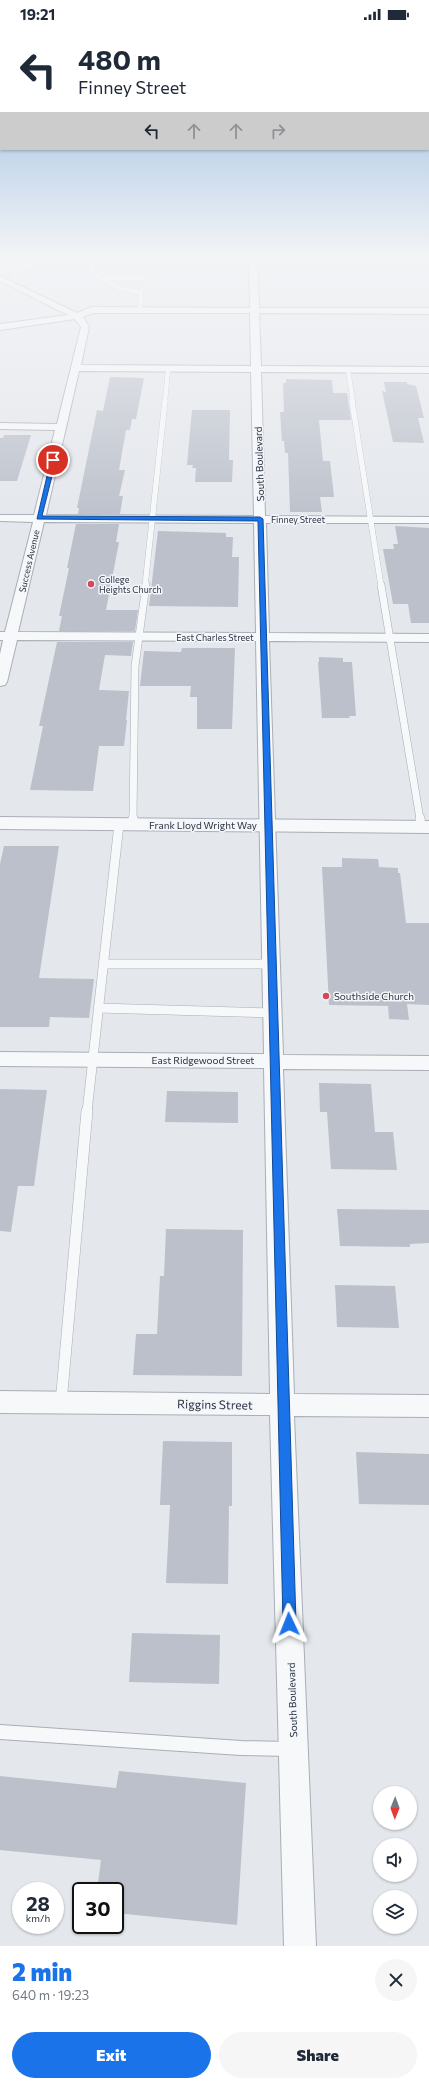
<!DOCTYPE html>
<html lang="en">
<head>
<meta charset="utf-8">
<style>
  body { margin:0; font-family:Commissioner,sans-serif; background:#f6f6f7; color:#1f2937; height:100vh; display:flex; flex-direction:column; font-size:15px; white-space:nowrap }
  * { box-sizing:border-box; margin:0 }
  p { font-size:13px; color:#747a83 }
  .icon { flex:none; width:22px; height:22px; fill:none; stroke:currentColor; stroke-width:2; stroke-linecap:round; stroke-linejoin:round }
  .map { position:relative; height:1918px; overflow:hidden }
  .sheet { display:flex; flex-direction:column; background:#fff; flex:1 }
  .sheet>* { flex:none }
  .top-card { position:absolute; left:0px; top:0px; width:429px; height:122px; box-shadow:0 1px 3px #0004; background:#fff; color:#1f2937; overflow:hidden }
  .needle { width:26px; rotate:181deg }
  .buttons { position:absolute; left:373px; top:1758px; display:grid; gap:8px }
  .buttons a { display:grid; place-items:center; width:44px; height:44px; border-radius:50%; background:#fff; box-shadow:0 1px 3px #0004; font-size:20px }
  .speed { position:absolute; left:12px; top:1854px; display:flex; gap:8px; font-size:20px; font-weight:700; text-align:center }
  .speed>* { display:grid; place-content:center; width:52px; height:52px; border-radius:50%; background:#fff; box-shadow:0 1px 3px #0004; line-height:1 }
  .speed small { font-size:10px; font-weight:400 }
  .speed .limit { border:2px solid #111; border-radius:6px; background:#fff; color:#111 }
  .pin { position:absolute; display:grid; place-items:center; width:34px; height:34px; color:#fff; margin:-17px; border:2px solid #fff; border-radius:50%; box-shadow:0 1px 4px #0007 }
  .me { position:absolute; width:44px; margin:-22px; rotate:358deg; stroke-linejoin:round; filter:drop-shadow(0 0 3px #0008) }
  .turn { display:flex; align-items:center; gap:14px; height:84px; padding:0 12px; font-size:18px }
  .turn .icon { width:52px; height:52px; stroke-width:2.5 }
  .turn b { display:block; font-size:28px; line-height:34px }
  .lanes { display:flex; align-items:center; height:38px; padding:0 12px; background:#0003; justify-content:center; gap:20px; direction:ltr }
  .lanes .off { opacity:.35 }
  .round { display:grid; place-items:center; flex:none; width:42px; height:42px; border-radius:21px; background:#f6f6f7 }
  .head { display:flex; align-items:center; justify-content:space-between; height:68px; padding:0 12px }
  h1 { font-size:24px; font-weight:800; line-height:30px; color:#1a73e8 }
  .button { display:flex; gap:8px; margin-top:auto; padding:8px 12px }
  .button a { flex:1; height:46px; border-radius:24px; background:#1a73e8; color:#fff; font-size:16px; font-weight:800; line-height:46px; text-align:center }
  .button a+a { background:#f6f6f7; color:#1f2937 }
  .status { display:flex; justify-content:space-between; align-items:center; height:28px; padding:0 20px; background:#fff; direction:ltr }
  .status svg { height:11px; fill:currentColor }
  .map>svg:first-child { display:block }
  .building { fill:#bbc0ca }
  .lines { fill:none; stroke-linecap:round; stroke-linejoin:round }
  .service-far5-casing { stroke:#a9aeb7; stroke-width:5 }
  .service-far4-casing { stroke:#a9aeb7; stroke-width:6 }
  .service-far3-casing { stroke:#a9aeb7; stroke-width:8 }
  .service-far2-casing { stroke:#a9aeb7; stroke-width:10 }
  .service-far1-casing { stroke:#a9aeb7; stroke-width:12 }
  .service-casing { stroke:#a9aeb7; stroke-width:16 }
  .minor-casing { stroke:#a9aeb7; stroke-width:2 }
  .tertiary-casing { stroke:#a9aeb7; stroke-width:2 }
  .service-far5 { stroke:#f7f8fa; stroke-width:4.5 }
  .service-far4 { stroke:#f7f8fa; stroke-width:5.5 }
  .service-far3 { stroke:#f7f8fa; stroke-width:7 }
  .service-far2 { stroke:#f7f8fa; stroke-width:9 }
  .service-far1 { stroke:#f7f8fa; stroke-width:11 }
  .service { stroke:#f7f8fa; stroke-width:14 }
  .minor { fill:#f7f8fa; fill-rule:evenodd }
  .tertiary { fill:#f7f8fa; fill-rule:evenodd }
  .route { fill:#1a73e8; stroke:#114b97 }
  .poi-dot { fill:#d1495b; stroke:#f4f6f9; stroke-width:1.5 }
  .labels { text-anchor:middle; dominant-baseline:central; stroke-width:3; stroke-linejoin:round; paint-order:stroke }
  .far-street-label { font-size:9px; fill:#2b3445; stroke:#f4f6f9 }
  .far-poi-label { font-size:9px; fill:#2b3445; stroke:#f4f6f9; text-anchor:start }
  .street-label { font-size:10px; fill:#2b3445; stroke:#f4f6f9 }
  .poi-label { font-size:10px; fill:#2b3445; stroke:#f4f6f9; text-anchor:start }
  .near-street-label { font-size:12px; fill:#2b3445; stroke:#f4f6f9 }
</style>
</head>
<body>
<div class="status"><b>19:21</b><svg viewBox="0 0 49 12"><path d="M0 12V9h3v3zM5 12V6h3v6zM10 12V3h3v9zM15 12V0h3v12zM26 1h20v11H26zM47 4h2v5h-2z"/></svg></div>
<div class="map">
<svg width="429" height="1918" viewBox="0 0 429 1918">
  <rect width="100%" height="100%" fill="#e4e7ec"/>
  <g class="building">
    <polygon points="110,349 144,350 136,391 132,391 130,402 126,402 119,442 125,442 119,468 123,468 120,486 78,486 79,480 77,480 97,382 103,383"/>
    <polygon points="286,351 332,352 333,365 347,365 351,392 319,392 323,433 330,433 334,469 320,469 322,484 290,484 288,425 285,425 284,413 282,413 280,384 284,384 283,355 286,355"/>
    <polygon points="384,354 407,354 407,356 416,358 424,390 418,390 424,415 393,414 382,363 386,364"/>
    <polygon points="192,382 230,382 229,432 233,432 232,454 195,454 196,440 192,440 193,437 187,437"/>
    <polygon points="4,407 31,407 17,453 0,453 0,410 3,410"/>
    <polygon points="76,496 119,496 116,514 119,514 106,582 138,582 135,603 59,603 62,588 59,588 69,540 67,540"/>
    <polygon points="395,498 429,500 429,595 411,595 408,576 393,576 383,521 394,521 393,516 398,516"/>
    <polygon points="158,503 226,505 226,509 233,509 232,529 239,529 238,579 149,578"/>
    <polygon points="57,614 133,614 131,628 105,627 99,662 129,663 126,692 127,692 124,718 99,718 93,763 30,762 43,698 39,698"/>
    <polygon points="182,620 235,620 232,701 197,701 197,669 190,669 191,658 140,658 144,623 181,624"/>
    <polygon points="319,629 343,630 343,634 352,634 356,688 349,688 350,690 322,690 318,634 319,634"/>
    <polygon points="4,818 59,818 39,950 94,951 89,990 50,989 49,999 0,999 0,836"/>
    <polygon points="342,830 378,831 379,839 398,840 398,845 400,845 406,895 429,895 429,977 407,976 409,992 389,991 388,978 329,977 322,839 342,839"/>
    <polygon points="319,1055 371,1056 375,1104 393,1104 397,1142 331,1141 327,1084 320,1084"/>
    <polygon points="0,1061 47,1062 34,1158 18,1158 11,1204 0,1203"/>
    <polygon points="167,1063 238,1064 238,1095 165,1094"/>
    <polygon points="337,1181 429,1182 429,1215 410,1216 410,1219 340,1218"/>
    <polygon points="166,1201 243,1202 242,1348 133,1347 136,1306 157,1306 160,1248 164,1248"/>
    <polygon points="335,1257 395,1258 399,1300 337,1299"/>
    <polygon points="163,1413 232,1414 232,1478 229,1478 228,1556 166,1555 170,1477 160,1477"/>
    <polygon points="356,1424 429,1426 429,1477 359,1476"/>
    <polygon points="132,1605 220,1607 219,1656 129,1654"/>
    <polygon points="119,1743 246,1755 237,1897 115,1885 115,1863 97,1863 101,1832 0,1822 0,1748 116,1760"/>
  </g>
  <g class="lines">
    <defs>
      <g id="service-far5">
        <polyline points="90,226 92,244 95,247 120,261 141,264 140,282"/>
        <polyline points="91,236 138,235"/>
        <path d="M0,245C31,234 58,233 91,233"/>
        <polyline points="101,250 144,250"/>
        <polyline points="348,342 353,374"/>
        <polyline points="165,374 168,341"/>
      </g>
      <g id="service-far4">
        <polyline points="352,373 381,558"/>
        <polyline points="145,558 165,373"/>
      </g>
      <g id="service-far3">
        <polyline points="381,557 420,791"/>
        <polyline points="133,791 135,638 146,557"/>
      </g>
      <g id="service-far2">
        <polyline points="420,790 421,799"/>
        <polyline points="133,796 133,790"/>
        <polyline points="103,936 272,936"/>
        <polyline points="98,980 273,985"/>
        <polyline points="87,1084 119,796"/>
      </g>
      <polyline id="service-far1" points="61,1375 87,1083"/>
      <polyline id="service" points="0,1704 241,1720 290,1721"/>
      <path id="minor" d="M249,226H257L259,280H429V286L259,285L261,338L429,339V345L261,344L265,488L429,489V495H266L269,605L429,606V614L269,613L283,1027L429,1028V1042L283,1041L294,1366L429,1367V1389L294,1388L316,1918H284L270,1387L0,1385V1363L270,1366L264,1040L0,1038V1024L264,1026L256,613L17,612L7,654L5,657L0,658V626L3,612H0V604H5L33,494L0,493V487H34L55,402L0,401V395L57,396L81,299L75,291L0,302V296L68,287L0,253V248L77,285L92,279L250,280ZM93,285H250L251,338L81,337L89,299L83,289ZM79,343L251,344L254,488L46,487ZM44,494L254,495L256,605L18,604Z"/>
      <polygon id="tertiary" points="0,789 429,793 429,805 0,801"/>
    </defs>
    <use href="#service-far5" class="service-far5-casing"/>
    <use href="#service-far4" class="service-far4-casing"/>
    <use href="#service-far3" class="service-far3-casing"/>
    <use href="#service-far2" class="service-far2-casing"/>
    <use href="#service-far1" class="service-far1-casing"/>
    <use href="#service" class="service-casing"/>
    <use href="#minor" class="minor-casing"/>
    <use href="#tertiary" class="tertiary-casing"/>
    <use href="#service-far5" class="service-far5"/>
    <use href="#service-far4" class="service-far4"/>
    <use href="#service-far3" class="service-far3"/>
    <use href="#service-far2" class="service-far2"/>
    <use href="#service-far1" class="service-far1"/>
    <use href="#service" class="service"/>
    <use href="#minor" class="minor"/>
    <use href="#tertiary" class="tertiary"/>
  </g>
  <linearGradient id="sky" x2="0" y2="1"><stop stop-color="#8bb4dd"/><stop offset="0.46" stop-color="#f3f4f6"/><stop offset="1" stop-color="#f3f4f6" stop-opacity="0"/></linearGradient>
  <rect width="429" height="495" fill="url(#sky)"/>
  <polygon class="route" points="51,431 56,432 42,488 260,489 263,491 296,1596 294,1600 289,1602 285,1600 283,1596 258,493 37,491"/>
  <g class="poi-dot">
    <circle cx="91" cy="556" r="4"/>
    <circle cx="326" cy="968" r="4"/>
  </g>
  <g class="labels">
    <g class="far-street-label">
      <text x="298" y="491">Finney Street</text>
      <text transform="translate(29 533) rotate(-77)">Success Avenue</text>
      <text x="215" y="609">East Charles Street</text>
    </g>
    <g class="far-poi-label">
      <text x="99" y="551">College<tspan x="99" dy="10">Heights Church</tspan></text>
    </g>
    <g class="street-label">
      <text transform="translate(259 436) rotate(-92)">South Boulevard</text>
      <text x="203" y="797">Frank Lloyd Wright Way</text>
      <text x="203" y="1032">East Ridgewood Street</text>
      <text transform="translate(292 1672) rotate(-92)">South Boulevard</text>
    </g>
    <g class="poi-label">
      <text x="334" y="968">Southside Church</text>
    </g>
    <g class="near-street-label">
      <text transform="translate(215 1376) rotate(1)">Riggins Street</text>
    </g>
  </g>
</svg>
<div class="buttons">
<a><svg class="needle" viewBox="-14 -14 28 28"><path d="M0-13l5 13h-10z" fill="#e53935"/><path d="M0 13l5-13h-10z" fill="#747a83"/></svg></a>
<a><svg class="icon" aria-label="sound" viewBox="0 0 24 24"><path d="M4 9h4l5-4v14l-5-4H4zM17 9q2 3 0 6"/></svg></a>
<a><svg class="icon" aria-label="layers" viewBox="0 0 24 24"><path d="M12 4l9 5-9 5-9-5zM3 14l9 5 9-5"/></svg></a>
</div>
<div class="speed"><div>28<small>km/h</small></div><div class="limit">30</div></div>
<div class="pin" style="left:53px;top:432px;background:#d93025"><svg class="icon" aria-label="arrive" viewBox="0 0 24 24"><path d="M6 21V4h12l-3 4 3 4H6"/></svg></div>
<svg class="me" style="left:289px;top:1596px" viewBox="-20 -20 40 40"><path d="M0-17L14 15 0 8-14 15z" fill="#1a73e8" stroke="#fff" stroke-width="4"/></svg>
<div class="top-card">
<div class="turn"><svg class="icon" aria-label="left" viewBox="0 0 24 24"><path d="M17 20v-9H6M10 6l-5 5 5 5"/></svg><div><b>480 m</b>Finney Street</div></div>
<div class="lanes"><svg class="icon" aria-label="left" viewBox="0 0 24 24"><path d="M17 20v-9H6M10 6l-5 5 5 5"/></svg><svg class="icon off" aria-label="ahead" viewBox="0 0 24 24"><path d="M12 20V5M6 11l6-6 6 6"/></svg><svg class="icon off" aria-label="ahead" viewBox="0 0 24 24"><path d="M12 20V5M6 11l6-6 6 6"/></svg><svg class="icon off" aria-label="right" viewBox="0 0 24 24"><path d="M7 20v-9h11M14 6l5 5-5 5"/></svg></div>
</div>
</div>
<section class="sheet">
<div class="head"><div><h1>2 min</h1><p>640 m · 19:23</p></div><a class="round"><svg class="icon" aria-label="close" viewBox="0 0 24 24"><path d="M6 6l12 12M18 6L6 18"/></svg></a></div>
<div class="button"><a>Exit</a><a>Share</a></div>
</section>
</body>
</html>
